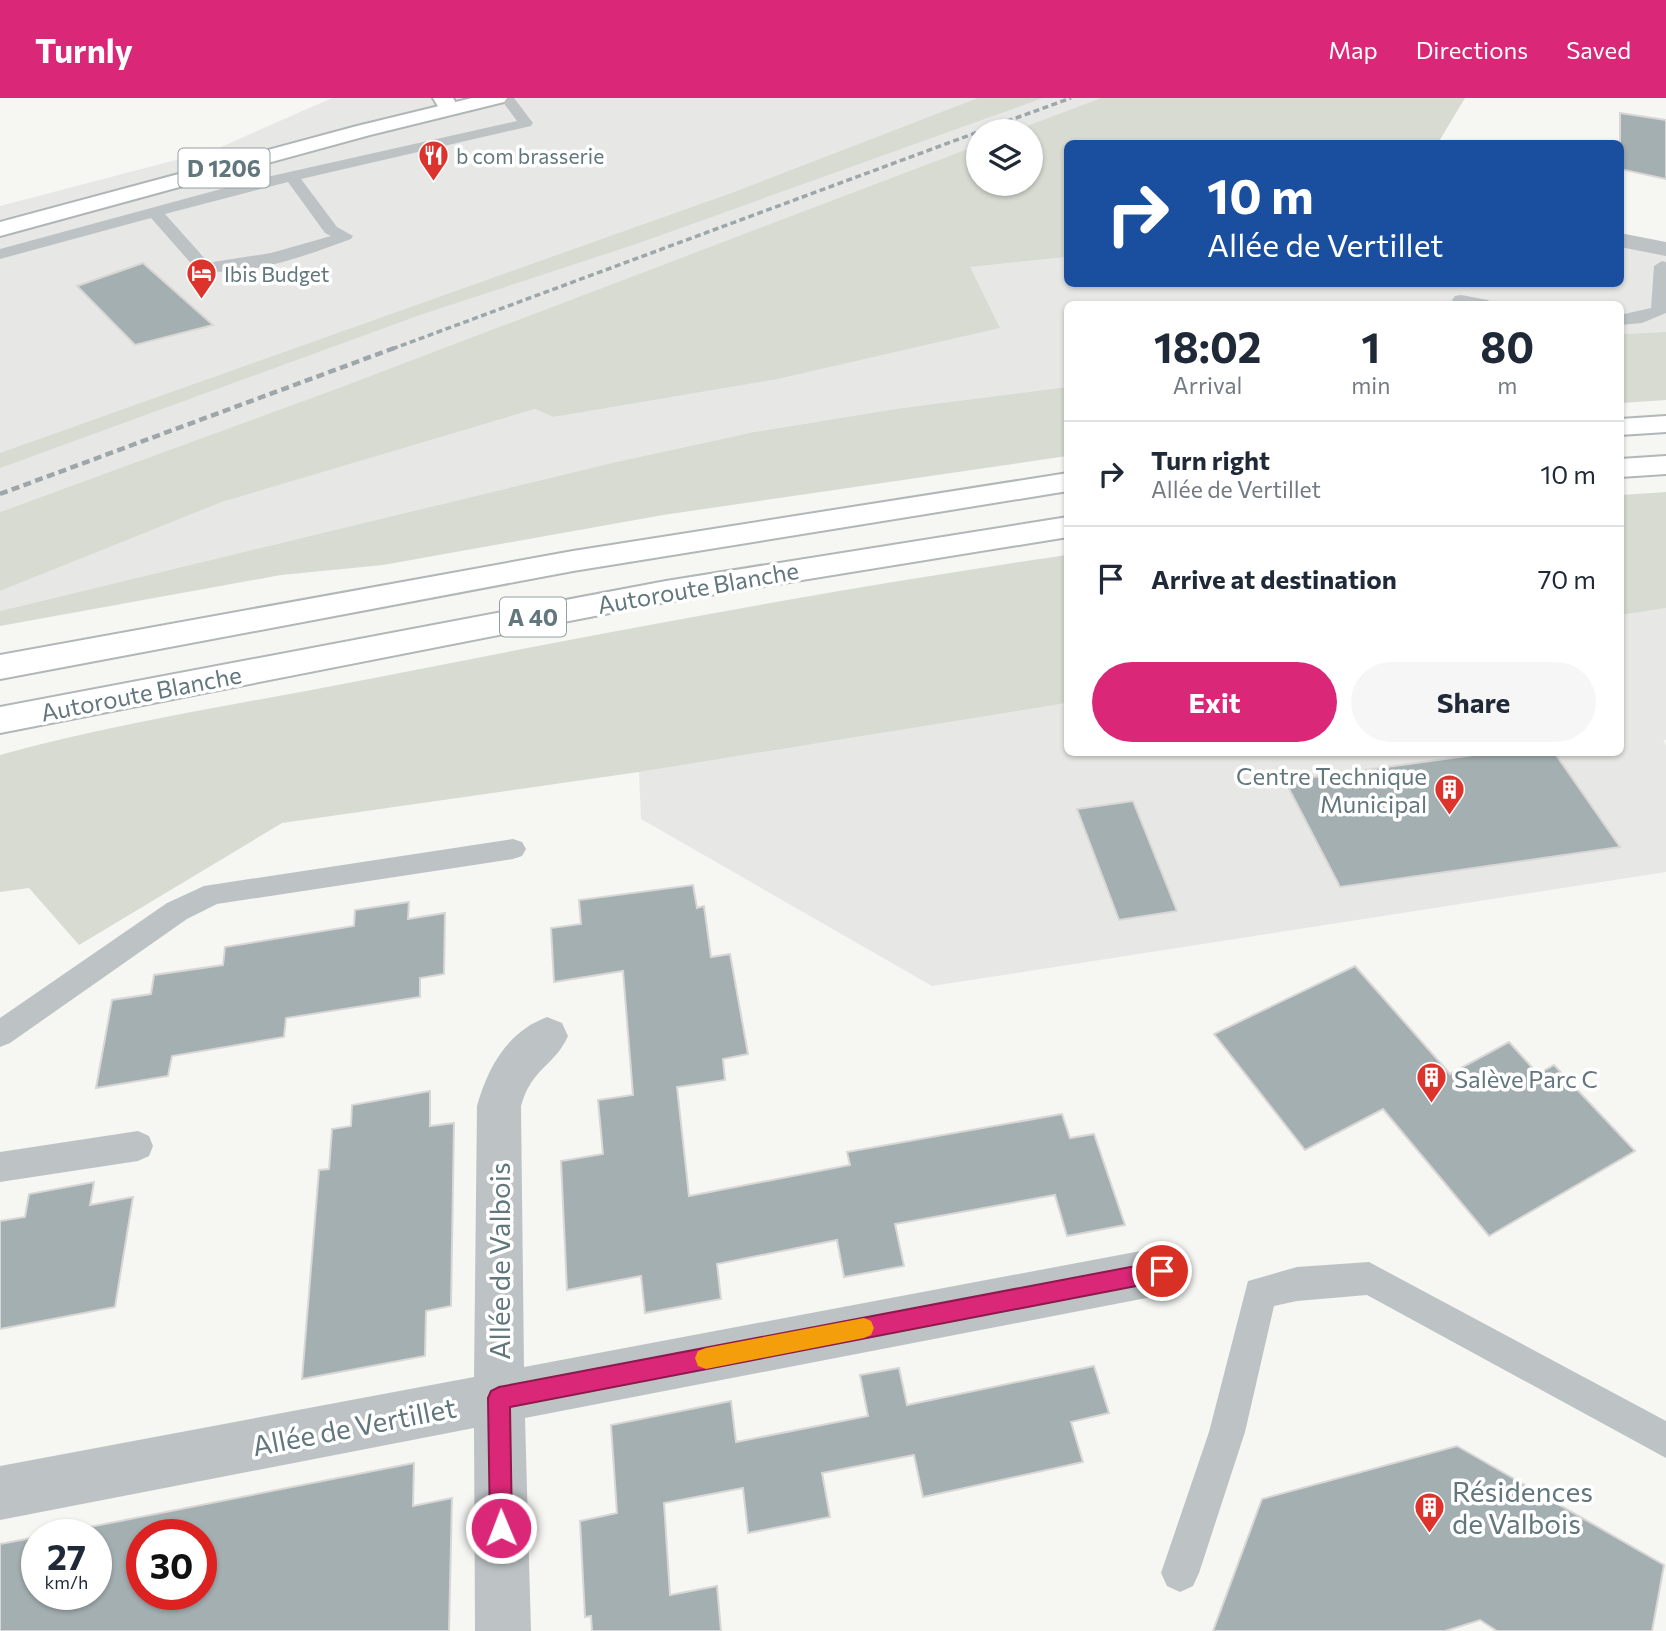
<!DOCTYPE html>
<html lang="en">
<head>
<meta charset="utf-8">
<style>
  body { margin:0; font-family:Commissioner,sans-serif; background:#f6f6f7; color:#1f2937; height:100vh; display:flex; flex-direction:column; font-size:26px; white-space:nowrap }
  * { box-sizing:border-box; margin:0 }
  p { font-size:23px; color:#747a83 }
  .icon { flex:none; width:38px; height:38px; fill:none; stroke:currentColor; stroke-width:2; stroke-linecap:round; stroke-linejoin:round }
  .map { position:relative; flex:1; overflow:hidden }
  .panel { position:absolute; left:1064px; top:203px; width:560px; height:455px; display:flex; flex-direction:column; background:#fff; border-radius:10px; box-shadow:0 2px 5px #0004 }
  .panel>* { flex:none }
  .guide { position:absolute; left:1064px; top:42px; width:560px; height:147px; border-radius:10px; box-shadow:0 2px 5px #0004; background:#1a4fa0; color:#fff; overflow:hidden }
  .fabs { position:absolute; left:966px; top:21px; display:grid; gap:14px }
  .fabs a { display:grid; place-items:center; width:77px; height:77px; border-radius:50%; background:#fff; box-shadow:0 2px 5px #0004; font-size:35px }
  .speed { position:absolute; left:21px; top:1421px; display:flex; gap:14px; font-size:35px; font-weight:700; text-align:center }
  .speed>* { display:grid; place-content:center; width:91px; height:91px; border-radius:50%; background:#fff; box-shadow:0 2px 5px #0004; line-height:1 }
  .speed small { font-size:18px; font-weight:400 }
  .speed .limit { border:10px solid #d22; background:#fff; color:#111 }
  .pin { position:absolute; display:grid; place-items:center; width:60px; height:60px; color:#fff; margin:-30px; border:4px solid #fff; border-radius:50%; box-shadow:0 2px 7px #0007 }
  .me { position:absolute; width:77px; margin:-38px; rotate:359deg; stroke-linejoin:round; filter:drop-shadow(0 0 5px #0008) }
  .turn { display:flex; align-items:center; gap:24px; height:147px; padding:0 28px; font-size:32px }
  .turn .icon { width:91px; height:91px; stroke-width:2.5 }
  .turn b { display:block; font-size:49px; line-height:60px }
  .eta { display:flex; justify-content:space-evenly; align-items:center; height:119px; text-align:center }
  .eta b { font-size:42px; font-weight:700; line-height:49px }
  .action { display:flex; gap:14px; margin-top:auto; padding:14px 28px }
  .action a { flex:1; height:80px; border-radius:42px; background:#db2777; color:#fff; font-size:28px; font-weight:700; line-height:80px; text-align:center }
  .action a+a { background:#f6f6f7; color:#1f2937 }
  ul { padding:0; list-style:none }
  li { display:flex; align-items:center; gap:21px; height:105px; padding:0 28px; border-top:2px solid #e0e1e3 }
  li div { flex:1 }
  li b { display:block; font-size:26px }
  li em { font-style:normal }
  header { display:flex; align-items:center; gap:42px; box-sizing:border-box; height:98px; padding:0 35px; background:#db2777; color:#fff }
  header strong { font-size:33px }
  nav { display:flex; gap:38px; margin-inline-start:auto; font-size:24px }
  .map>svg:first-child { display:block }
  .built { fill:#e7e7e6 }
  .green { fill:#d7dbd2 }
  .building { fill:#a4afb2; stroke:#d8d7d5; stroke-width:2; fill-rule:evenodd }
  .lines { fill:none; stroke-linecap:round; stroke-linejoin:round }
  .secondary-casing { stroke:#adb6b8; stroke-width:4 }
  .primary-casing { stroke:#afb6b8; stroke-width:4 }
  .highway-casing { stroke:#b1b6b8; stroke-width:4 }
  .lane { fill:#bdc3c5; fill-rule:evenodd }
  .street { fill:#bdc3c5; fill-rule:evenodd }
  .secondary { fill:#fff; fill-rule:evenodd }
  .primary { fill:#fff; fill-rule:evenodd }
  .highway { fill:#fff; fill-rule:evenodd }
  .rail-far1 { stroke:#9da7aa; stroke-width:3.5; stroke-dasharray:6 3.5; stroke-linecap:butt }
  .rail { stroke:#9da7aa; stroke-width:4.5; stroke-dasharray:8 4.5; stroke-linecap:butt }
  .route { fill:#db2777; stroke:#8e194d; stroke-width:2 }
  .slow { fill:#f59e0b }
  .labels { text-anchor:middle; dominant-baseline:central; stroke-width:7; stroke-linejoin:round; paint-order:stroke }
  .far-poi-label { font-size:21px; fill:#62777d; stroke:#fff; text-anchor:start }
  .shield { fill:#fff; stroke:#91a0a4; stroke-width:2 }
  .shield-label { font-size:23px; font-weight:bold; fill:#62777d }
  .street-label { font-size:24px; fill:#62777d; stroke:#fff }
  .poi-label { font-size:24px; fill:#62777d; stroke:#fff; text-anchor:end }
  .near-street-label { font-size:28px; fill:#62777d; stroke:#fff }
  .near-poi-label { font-size:28px; fill:#62777d; stroke:#fff; text-anchor:start }
</style>
</head>
<body>
<header>
<strong>Turnly</strong>
<nav><a>Map</a><a>Directions</a><a>Saved</a></nav>
</header>
<div class="map">
<svg width="1666" height="1533" viewBox="0 0 1666 1533">
  <rect width="100%" height="100%" fill="#f6f6f3"/>
  <g class="built">
    <polygon points="332,0 1101,0 1013,33 978,33 978,47 336,291 0,414 0,108 214,52"/>
    <polygon points="1621,142 1666,151 1666,234 1621,236 1620,206 1068,206 1067,289 902,310 754,334 616,364 0,513 0,493 222,404 535,311 553,319 1000,230 969,169 1067,159 1068,186 1620,186"/>
    <polygon points="1666,510 1666,642 1663,642 1666,647 1666,774 932,888 641,721 639,674 1067,605 1068,654 1620,654 1621,517"/>
  </g>
  <g class="green">
    <polygon points="978,0 1043,0 639,145 420,217 0,370 0,355 737,93"/>
    <polygon points="1101,0 1465,0 1438,45 1068,46 1067,159 970,169 1000,230 777,281 553,319 535,311 222,404 0,493 0,414 336,291 978,47 978,86 1031,86 1031,33 1013,33"/>
    <polygon points="1666,234 1666,302 1621,305 1621,236"/>
    <polygon points="1067,289 1067,358 663,417 383,467 281,477 0,528 0,513 616,364 754,334 902,310"/>
    <polygon points="1666,394 1666,510 1621,517 1621,397"/>
    <path d="M1067,457V605L639,674L282,725L79,847L29,790L0,794V657C121,624 246,605 369,581C601,535 834,491 1067,457Z"/>
  </g>
  <g class="building">
    <polygon points="1620,15 1666,22 1666,81 1620,71"/>
    <polygon points="143,165 213,227 135,247 77,188"/>
    <polygon points="1496,654 1554,654 1620,749 1340,789 1285,683"/>
    <polygon points="1133,703 1177,813 1119,822 1077,711"/>
    <polygon points="693,787 697,810 704,808 711,859 730,856 748,956 723,961 725,982 677,989 689,1098 850,1067 847,1054 1062,1016 1070,1040 1094,1036 1125,1127 1067,1138 1055,1097 895,1126 904,1168 844,1179 837,1142 717,1166 721,1201 645,1215 641,1178 567,1192 561,1063 603,1056 598,1002 633,997 623,873 554,884 551,830 581,826 579,802"/>
    <polygon points="409,804 408,821 445,815 444,876 420,880 420,899 286,920 284,939 172,958 168,978 96,990 112,902 151,896 154,877 223,867 225,849 354,828 355,812"/>
    <polygon points="1355,868 1450,976 1509,944 1538,976 1554,967 1635,1053 1489,1138 1383,1011 1305,1052 1214,936"/>
    <polygon points="430,993 430,1028 454,1025 451,1208 426,1213 425,1258 302,1281 319,1072 329,1071 332,1031 351,1028 352,1007"/>
    <polygon points="94,1084 90,1107 133,1099 115,1209 0,1231 0,1123 25,1119 29,1096"/>
    <polygon points="1094,1268 1109,1315 1071,1324 1083,1364 923,1399 914,1357 822,1375 830,1419 748,1435 743,1390 664,1405 670,1497 717,1488 721,1533 592,1533 591,1518 585,1519 580,1423 617,1415 611,1327 731,1303 736,1344 868,1318 860,1277 899,1270 907,1307"/>
    <polygon points="1457,1348 1664,1467 1652,1533 1497,1533 1480,1522 1445,1533 1213,1533 1262,1401"/>
    <path d="M414,1365L413,1408L452,1400L449,1533H0V1446L37,1439V1496H96V1437H49ZM142,1437H201V1496H142Z"/>
  </g>
  <g class="lines">
    <defs>
      <polygon id="secondary" points="433,0 453,0 459,11 456,15 442,15"/>
      <polygon id="primary" points="472,0 507,0 504,4 370,37 0,138 0,124 357,28"/>
      <g id="highway">
        <polygon points="1666,318 1666,334 1620,337 1620,321"/>
        <polygon points="1666,358 1666,376 1620,379 1620,361"/>
        <polygon points="1068,375 1068,393 573,473 0,581 0,557 573,453"/>
        <polygon points="1068,419 1068,439 666,504 0,635 0,609 666,483"/>
      </g>
    </defs>
    <use href="#secondary" class="secondary-casing"/>
    <use href="#primary" class="primary-casing"/>
    <use href="#highway" class="highway-casing"/>
    <g class="lane">
      <path d="M500,0H514L533,25L531,28L301,81L337,129L353,138L351,141C308,157 241,182 196,171L151,120L0,161V151L258,81L517,23ZM288,84L325,135L331,138L271,155L213,164L207,163L165,116Z"/>
      <polygon points="1662,163 1666,164 1666,215 1642,225 1620,227 1620,217 1651,210 1654,168"/>
      <polygon points="1461,197 1488,202 1491,206 1455,206 1452,202 1455,198"/>
      <polygon points="513,741 522,744 526,751 522,758 513,761 217,806 187,821 10,945 0,949 0,920 167,805 204,788"/>
      <polygon points="138,1033 149,1038 153,1048 149,1058 138,1063 0,1084 0,1054"/>
      <polygon points="1369,1164 1666,1323 1666,1360 1367,1197 1297,1203 1274,1208 1245,1334 1199,1475 1193,1488 1180,1494 1167,1488 1161,1475 1209,1334 1248,1183 1297,1169"/>
    </g>
    <g class="street">
      <polygon points="1620,135 1666,144 1666,158 1620,149"/>
      <path d="M547,919L562,925L568,938C554,969 532,969 521,1008L524,1269L1162,1149L1179,1156L1186,1173L1179,1190L1162,1197L525,1320L531,1533H475L474,1330L0,1422V1368L474,1279L477,1008C488,969 507,934 547,919Z"/>
    </g>
    <use href="#secondary" class="secondary"/>
    <use href="#primary" class="primary"/>
    <use href="#highway" class="highway"/>
    <g class="rail-far1">
      <polyline points="980,33 1071,0"/>
      <polyline points="392,251 978,34"/>
    </g>
    <polyline class="rail" points="0,396 397,249"/>
  </g>
  <polygon class="route" points="1162,1163 1169,1166 1172,1173 1169,1180 1162,1183 510,1309 512,1430 509,1438 501,1441 493,1438 490,1430 488,1300 491,1293 499,1289"/>
  <polygon class="slow" points="864,1220 871,1223 874,1230 871,1237 864,1240 706,1271 698,1268 695,1260 698,1253 706,1250"/>
  <defs>
    <symbol id="restaurant-pin" viewBox="-11 -11 22 30"><path d="M0 17L-7.5 6A9.5 9.5 0 1 1 7.5 6Z" fill="#dc332d" stroke="#fff"/><path d="M-5-6h1v4h1v-4h1v4h1v-4h1v5L-1.5 .5V6h-2V.5L-5-1ZM5-6V6H3V1.5H1.5Q1.5-4 5-6Z" fill="#fff"/></symbol>
    <symbol id="hotel-pin" viewBox="-11 -11 22 30"><path d="M0 17L-7.5 6A9.5 9.5 0 1 1 7.5 6Z" fill="#dc332d" stroke="#fff"/><path d="M-6-4.5h1.5V1H6V5H4.5V3h-9V5H-6ZM-4 0a1.8 1.8 0 1 1 3.6 0ZM.5 0V-2.5h3Q6-2.5 6 0Z" fill="#fff"/></symbol>
    <symbol id="building-pin" viewBox="-11 -11 22 30"><path d="M0 17L-7.5 6A9.5 9.5 0 1 1 7.5 6Z" fill="#dc332d" stroke="#fff"/><path d="M-4-6H4V6H1V3H-1V6H-4ZM-2.5-4.3h1.7v1.8h-1.7ZM.8-4.3h1.7v1.8H.8ZM-2.5-1h1.7V.8h-1.7ZM.8-1h1.7V.8H.8Z" fill="#fff"/></symbol>
  </defs>
  <g fill-rule="evenodd">
    <use href="#restaurant-pin" x="416" y="40" width="35" height="47"/>
    <use href="#hotel-pin" x="184" y="158" width="35" height="47"/>
    <use href="#building-pin" x="1432" y="674" width="35" height="47"/>
    <use href="#building-pin" x="1414" y="962" width="35" height="47"/>
    <use href="#building-pin" x="1412" y="1392" width="35" height="47"/>
  </g>
  <g class="labels">
    <g class="far-poi-label">
      <text x="456" y="57">b com brasserie</text>
      <text x="224" y="175">Ibis Budget</text>
    </g>
    <g class="shield">
      <rect x="178.5" y="50.5" width="91" height="39" rx="5"/>
      <rect x="500" y="499.5" width="66" height="39" rx="5"/>
    </g>
    <g class="shield-label">
      <text x="224" y="70">D 1206</text>
      <text x="533" y="519">A 40</text>
    </g>
    <g class="street-label">
      <text transform="translate(698 489) rotate(-10)">Autoroute Blanche</text>
      <text transform="translate(141 595) rotate(-11)">Autoroute Blanche</text>
    </g>
    <g class="poi-label">
      <text x="1427" y="677">Centre Technique<tspan x="1427" dy="28">Municipal</tspan></text>
      <text x="1454" y="980" text-anchor="start">Salève Parc C</text>
    </g>
    <g class="near-street-label">
      <text transform="translate(499 1163) rotate(-90)">Allée de Valbois</text>
      <text transform="translate(354 1328) rotate(-11)">Allée de Vertillet</text>
    </g>
    <g class="near-poi-label">
      <text x="1452" y="1393">Résidences<tspan x="1452" dy="32">de Valbois</tspan></text>
    </g>
  </g>
</svg>
<div class="fabs">
<a><svg class="icon" aria-label="layers" viewBox="0 0 24 24"><path d="M12 4l9 5-9 5-9-5zM3 14l9 5 9-5"/></svg></a>
</div>
<div class="speed"><div>27<small>km/h</small></div><div class="limit">30</div></div>
<div class="pin" style="left:1162px;top:1173px;background:#d93025"><svg class="icon" aria-label="arrive" viewBox="0 0 24 24"><path d="M6 21V4h12l-3 4 3 4H6"/></svg></div>
<svg class="me" style="left:501px;top:1430px" viewBox="-20 -20 40 40"><circle r="17" fill="#db2777" stroke="#fff" stroke-width="3"/><path d="M0-11L8 9 0 5-8 9z" fill="#fff"/></svg>
<div class="guide">
<div class="turn"><svg class="icon" aria-label="right" viewBox="0 0 24 24"><path d="M7 20v-9h11M14 6l5 5-5 5"/></svg><div><b>10 m</b>Allée de Vertillet</div></div>
</div>
<section class="panel">
<div class="eta">
<div><b>18:02</b><p>Arrival</p></div>
<div><b>1</b><p>min</p></div>
<div><b>80</b><p>m</p></div>
</div>
<ul>
<li><svg class="icon" aria-label="right" viewBox="0 0 24 24"><path d="M7 20v-9h11M14 6l5 5-5 5"/></svg><div><b>Turn right</b><p>Allée de Vertillet</p></div><em>10 m</em></li>
<li><svg class="icon" aria-label="arrive" viewBox="0 0 24 24"><path d="M6 21V4h12l-3 4 3 4H6"/></svg><div><b>Arrive at destination</b></div><em>70 m</em></li>
</ul>
<div class="action"><a>Exit</a><a>Share</a></div>
</section>
</div>
</body>
</html>
